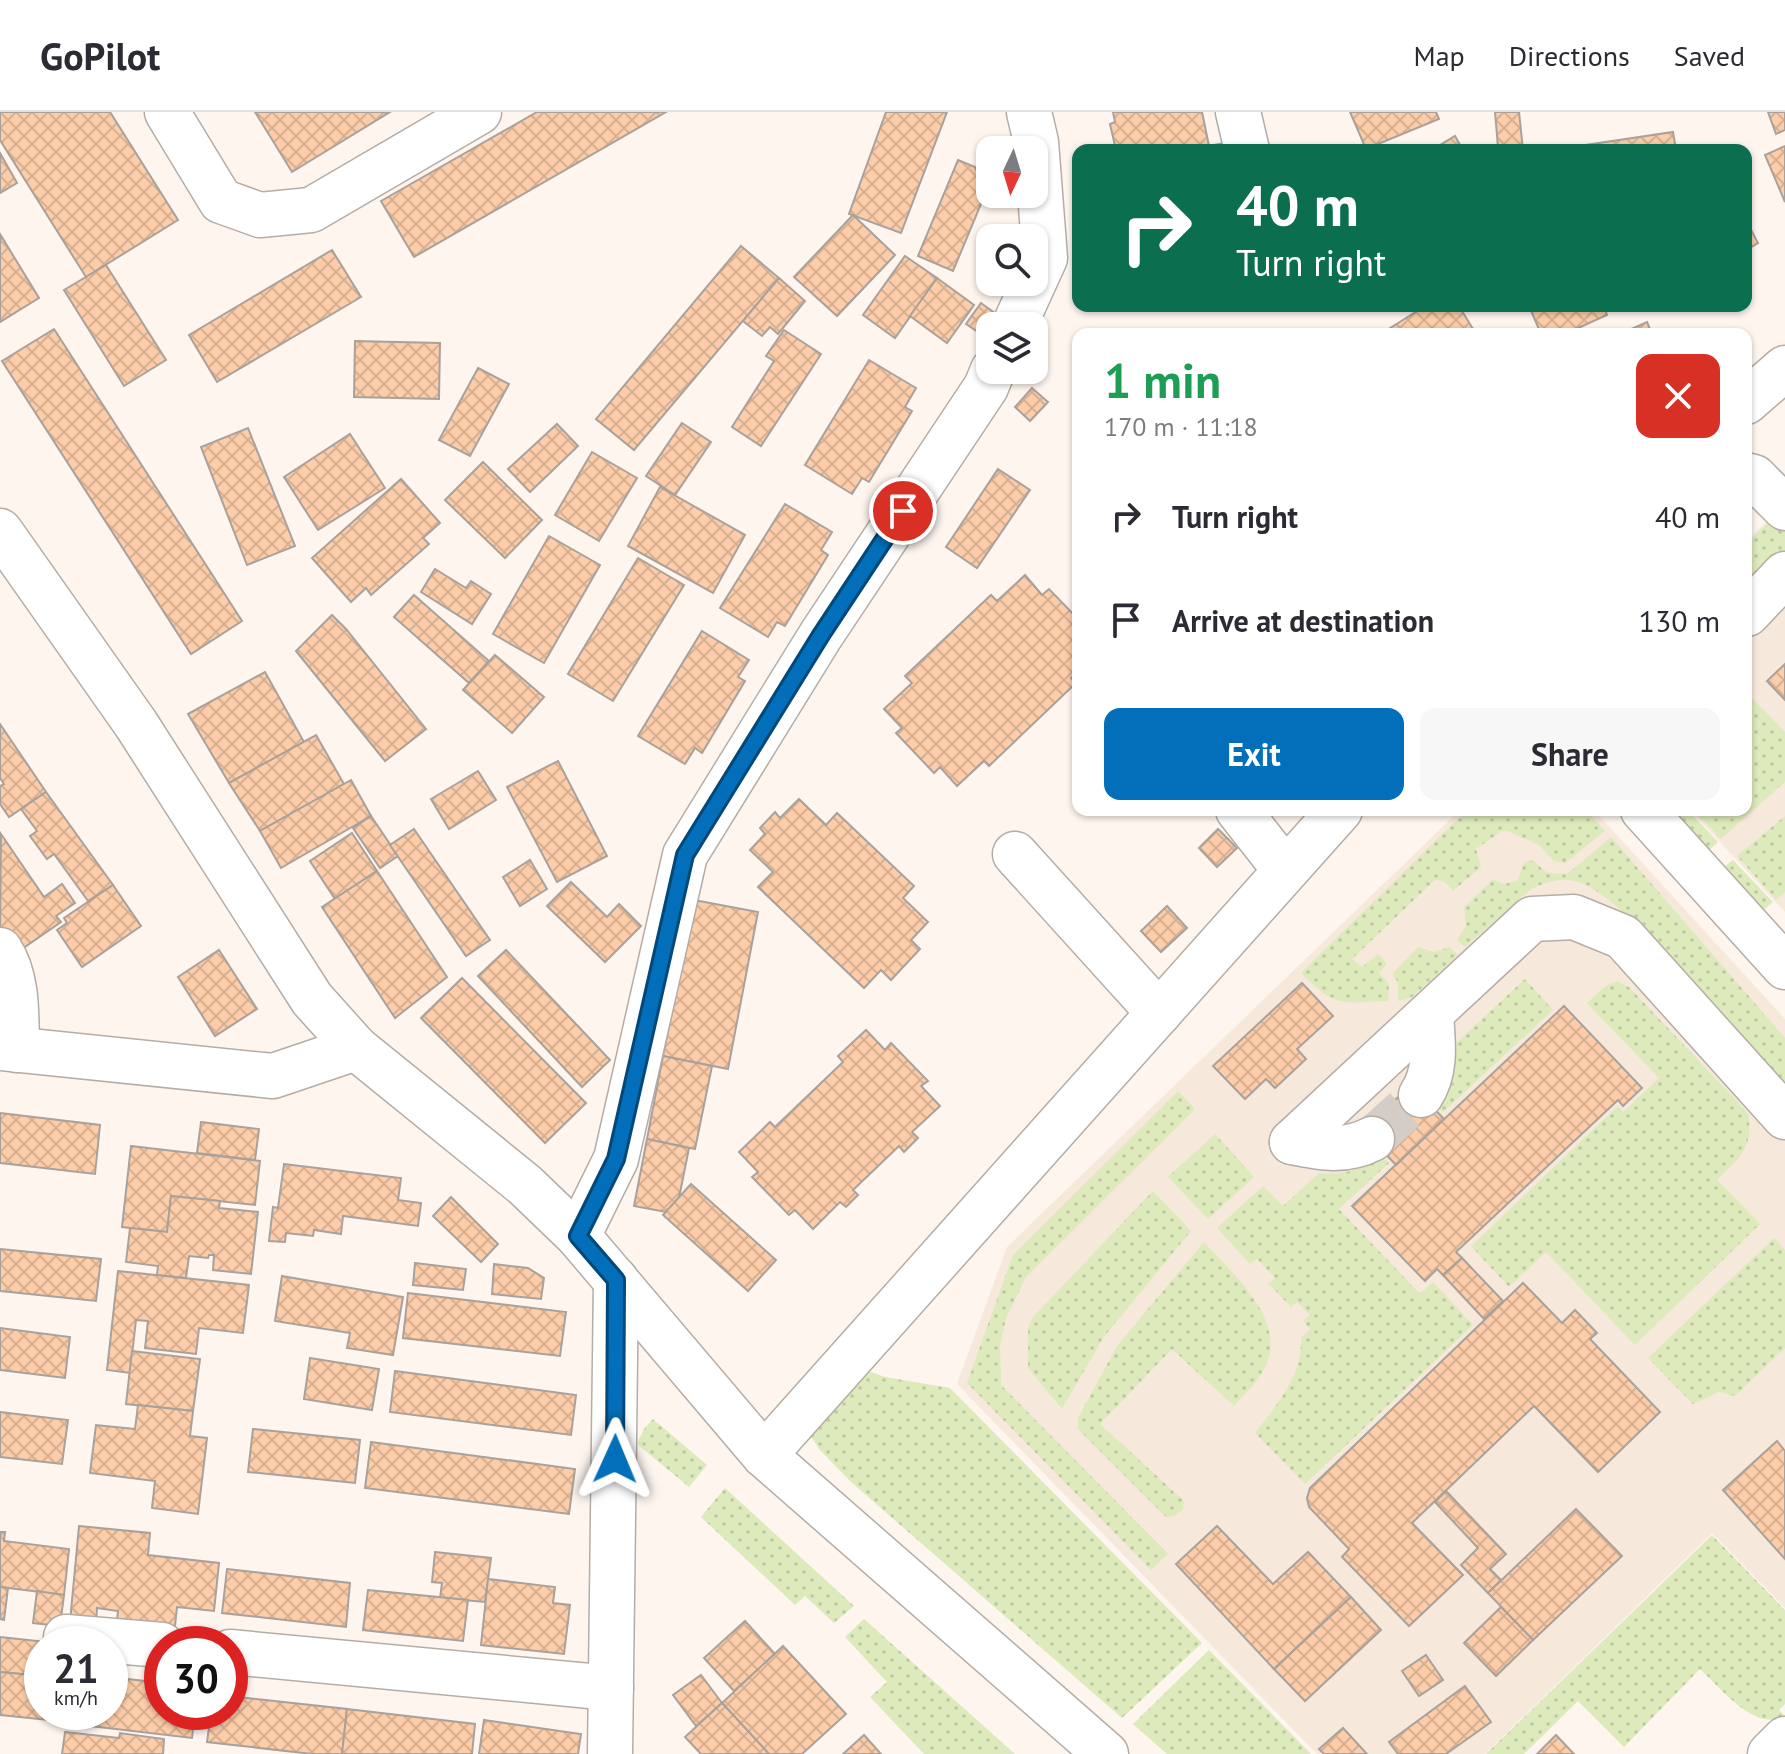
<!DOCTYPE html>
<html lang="en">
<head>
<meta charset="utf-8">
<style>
  body { margin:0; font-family:"PT Sans",sans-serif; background:#f7f7f7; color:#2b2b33; height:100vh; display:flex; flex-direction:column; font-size:30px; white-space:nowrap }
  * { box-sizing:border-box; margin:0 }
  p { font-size:26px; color:#7c7c81 }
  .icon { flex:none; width:44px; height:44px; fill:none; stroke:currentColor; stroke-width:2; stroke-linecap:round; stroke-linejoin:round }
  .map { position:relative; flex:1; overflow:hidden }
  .details { position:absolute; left:1072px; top:216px; width:680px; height:488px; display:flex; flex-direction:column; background:#fff; border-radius:16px; box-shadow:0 2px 6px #0004 }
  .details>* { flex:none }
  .hud { position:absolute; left:1072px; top:32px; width:680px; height:168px; border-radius:16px; box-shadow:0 2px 6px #0004; background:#0b6e4f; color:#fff; overflow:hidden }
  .needle { width:52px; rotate:184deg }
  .controls { position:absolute; left:976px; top:24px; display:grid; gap:16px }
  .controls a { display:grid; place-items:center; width:72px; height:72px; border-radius:16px; background:#fff; box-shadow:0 2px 6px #0004; font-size:40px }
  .speed { position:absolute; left:24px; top:1514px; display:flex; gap:16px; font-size:40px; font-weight:700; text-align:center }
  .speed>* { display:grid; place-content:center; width:104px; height:104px; border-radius:50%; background:#fff; box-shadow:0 2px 6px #0004; line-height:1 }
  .speed small { font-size:20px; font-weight:400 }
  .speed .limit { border:12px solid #d22; background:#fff; color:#111 }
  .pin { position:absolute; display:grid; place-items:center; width:68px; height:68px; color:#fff; margin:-34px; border:4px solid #fff; border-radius:50%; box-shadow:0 2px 8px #0007 }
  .me { position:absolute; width:88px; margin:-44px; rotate:1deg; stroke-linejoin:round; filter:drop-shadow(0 0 6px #0008) }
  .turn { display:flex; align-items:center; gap:28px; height:168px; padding:0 32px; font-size:36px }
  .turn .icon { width:104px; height:104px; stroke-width:2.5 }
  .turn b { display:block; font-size:56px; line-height:68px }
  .round { display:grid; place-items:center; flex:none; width:84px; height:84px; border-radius:16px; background:#f7f7f7 }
  .summary { display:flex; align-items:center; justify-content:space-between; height:136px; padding:0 32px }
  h1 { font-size:48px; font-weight:800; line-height:60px; color:#1e9e55 }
  .primary-button { display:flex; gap:16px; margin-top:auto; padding:16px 32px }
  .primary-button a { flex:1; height:92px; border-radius:16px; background:#036fba; color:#fff; font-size:32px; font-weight:800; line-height:92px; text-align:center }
  .primary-button a+a { background:#f7f7f7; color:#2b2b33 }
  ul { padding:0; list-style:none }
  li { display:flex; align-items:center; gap:24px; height:104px; padding:0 32px }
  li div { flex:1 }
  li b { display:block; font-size:30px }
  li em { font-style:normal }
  header { display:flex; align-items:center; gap:48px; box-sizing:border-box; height:112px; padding:0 40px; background:#fff; border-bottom:2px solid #e1e1e2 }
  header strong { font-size:38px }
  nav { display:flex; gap:44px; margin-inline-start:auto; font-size:28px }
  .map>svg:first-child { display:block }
  .built { fill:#f7e8dc }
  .grass { fill:url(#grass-dots) }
  .building { fill:url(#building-cross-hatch); stroke:#a9a19b; stroke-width:2 }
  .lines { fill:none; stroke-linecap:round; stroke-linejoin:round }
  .minor-tunnel { stroke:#d4ccc7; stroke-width:44; stroke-dasharray:44 22; stroke-linecap:butt }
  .minor-casing { stroke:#b4ada7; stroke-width:47 }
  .minor { stroke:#fff; stroke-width:44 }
  .route-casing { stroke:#024879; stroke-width:20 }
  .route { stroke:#036fba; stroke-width:14 }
</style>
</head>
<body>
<header>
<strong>GoPilot</strong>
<nav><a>Map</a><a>Directions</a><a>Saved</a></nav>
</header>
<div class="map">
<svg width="1785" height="1642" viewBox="0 0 1785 1642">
  <defs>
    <pattern id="grass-dots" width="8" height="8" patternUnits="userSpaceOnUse" patternTransform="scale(2)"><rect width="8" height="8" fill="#ddeabb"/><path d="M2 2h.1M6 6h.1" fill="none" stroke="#bec9a1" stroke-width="1.8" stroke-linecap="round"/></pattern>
    <pattern id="building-cross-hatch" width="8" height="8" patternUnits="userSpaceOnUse" patternTransform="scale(2)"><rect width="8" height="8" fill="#fccda8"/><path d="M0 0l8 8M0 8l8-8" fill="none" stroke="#d8b091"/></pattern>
  </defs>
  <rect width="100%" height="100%" fill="#fef5ef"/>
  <g class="built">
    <polygon points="1785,392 1785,800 1690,698 1746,698 1746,430"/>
    <polygon points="1460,698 1594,698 1785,907 1785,1496 1712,1421 1485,1642 1317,1642 957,1272 1007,1135"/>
  </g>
  <g class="grass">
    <polygon points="1775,404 1785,414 1785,441 1746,481 1746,432"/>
    <polygon points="1746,580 1785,620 1785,670 1721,727 1693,698 1746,698"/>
    <path d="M1467,698H1586L1605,719L1565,751L1554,749L1539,733L1508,719H1502L1476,737L1481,755L1453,779L1444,769L1435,768L1352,847L1362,855L1378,842L1387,852L1379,861L1389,872L1388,889C1340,890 1337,897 1301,861Z"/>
    <polygon points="1662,698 1688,698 1718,730 1704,743"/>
    <polygon points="1785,704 1785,780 1776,788 1737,744"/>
    <path d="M1611,725L1785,926V975C1746,932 1625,783 1578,770C1561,765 1546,770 1531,777L1465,835L1457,828L1466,814L1464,795L1493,767L1504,772L1517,769L1525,749C1538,746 1537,755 1547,760C1553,762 1561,761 1567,762Z"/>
    <polygon points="1733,748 1773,790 1756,805 1717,760"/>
    <polygon points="1418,835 1434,840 1450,835 1458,843 1411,886 1398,889 1398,870 1392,862"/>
    <polygon points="1525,867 1553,898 1443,1000 1433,990 1455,932"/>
    <path d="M1617,869L1629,875L1748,1001C1754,1036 1740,1044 1717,1068L1760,1112L1635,1233L1546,1140L1509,1175L1471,1134L1617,995L1623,1000L1659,966L1587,891L1604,875Z"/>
    <polygon points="1178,979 1195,997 1026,1165 1006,1206 1000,1234 1001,1273 1168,1442 1151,1458 967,1271 1013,1143"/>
    <polygon points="1215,1022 1254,1065 1208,1107 1168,1065"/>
    <path d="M1379,1041L1389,1051L1339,1097L1420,1182L1433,1170L1473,1213L1305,1372L1255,1321C1277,1293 1303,1262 1301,1226L1310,1217L1303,1209L1310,1203L1297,1190L1291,1195L1269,1172L1275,1166L1257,1147L1250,1152L1217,1116L1263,1074L1283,1094L1319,1061C1344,1064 1360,1058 1379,1041Z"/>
    <polygon points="1153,1079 1191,1119 1103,1226 1062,1297 1028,1256 1028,1216 1033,1205"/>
    <polygon points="1774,1126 1785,1138 1785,1236 1735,1284 1719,1280 1693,1292 1648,1246"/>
    <path d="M1204,1130C1234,1164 1291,1210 1263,1259C1256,1272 1243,1283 1234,1294L1172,1237L1100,1312L1184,1389L1183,1397L1175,1404L1166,1405L1078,1317V1306L1117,1234Z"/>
    <polygon points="859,1256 885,1265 950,1276 1202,1531 1122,1606 851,1370 819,1337 809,1321"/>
    <polygon points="653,1307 707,1353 689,1375 637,1332 644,1317"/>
    <polygon points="725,1376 854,1494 834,1511 805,1484 795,1493 701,1405"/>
    <path d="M1712,1423L1785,1498V1592L1779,1598L1785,1604C1755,1621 1721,1576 1700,1557L1624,1635L1578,1589L1524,1642H1486Z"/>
    <polygon points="864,1507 1015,1642 924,1642 870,1585 887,1570 845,1525"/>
    <polygon points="1209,1538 1311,1642 1167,1642 1133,1612"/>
  </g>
  <g class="building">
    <polygon points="0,0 110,0 178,108 86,165 0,28"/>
    <polygon points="255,0 390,0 292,60"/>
    <polygon points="537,0 666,0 414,145 381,89"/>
    <polygon points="886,0 947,0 901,121 849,102"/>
    <polygon points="1113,0 1202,0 1209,34 1230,30 1232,38 1116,38 1110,12 1115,10"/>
    <polygon points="1350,0 1436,0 1439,7 1366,37"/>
    <polygon points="1495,0 1519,0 1523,38 1470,38 1498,35"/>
    <polygon points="1768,0 1785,0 1785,18 1776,22"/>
    <polygon points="1673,20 1676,38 1552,38"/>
    <polygon points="1455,24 1463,38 1432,38"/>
    <polygon points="1785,34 1785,90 1765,43"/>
    <polygon points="0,41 17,71 0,81"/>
    <polygon points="958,48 975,55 986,80 953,159 918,144"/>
    <polygon points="853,103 895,143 837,204 794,165"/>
    <polygon points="1746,108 1758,131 1746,138"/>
    <polygon points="0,122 39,186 0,210"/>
    <polygon points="741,134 779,166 634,338 596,307"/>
    <polygon points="332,138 361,185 217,270 189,223"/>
    <polygon points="905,144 937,166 895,226 863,203"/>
    <polygon points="106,153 166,248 124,274 64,178"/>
    <polygon points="779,166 805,189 778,222 770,215 762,224 743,209"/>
    <polygon points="937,166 974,193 947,231 910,204"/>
    <polygon points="981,191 996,202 981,222 966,212"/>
    <polygon points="1425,194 1459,194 1476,222 1381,222"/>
    <polygon points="1529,194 1604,194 1607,203 1565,222 1541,222"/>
    <polygon points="1647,210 1652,222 1620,222"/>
    <polygon points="54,217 242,509 191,542 2,249"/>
    <polygon points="784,218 821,242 761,334 732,315 774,249 766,244"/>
    <polygon points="355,229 440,231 439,287 354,285"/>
    <polygon points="869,248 916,276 905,295 912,299 869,370 862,366 852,382 805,353"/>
    <polygon points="478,256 509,272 470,344 439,328"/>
    <polygon points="1032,276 1048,290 1030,309 1015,295"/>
    <polygon points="682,311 711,330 675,383 646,364"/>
    <polygon points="557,312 578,334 530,380 508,357"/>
    <polygon points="248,316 295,434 247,453 201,335"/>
    <polygon points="350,322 385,376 318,418 284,365"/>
    <polygon points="592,340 637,366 599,429 555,403"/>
    <polygon points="483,350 542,408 505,446 445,388"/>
    <polygon points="998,357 1030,378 977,456 946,435"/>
    <polygon points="401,367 440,411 423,426 429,432 371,483 366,476 351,490 312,446"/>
    <polygon points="660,375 745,423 713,481 628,434"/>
    <polygon points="785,392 832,420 821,438 828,443 785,514 777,510 768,525 720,496"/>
    <polygon points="549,424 600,453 544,551 493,522"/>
    <polygon points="638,446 684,473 613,589 568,562"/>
    <polygon points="435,457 466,476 471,469 491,482 472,512 421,480"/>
    <polygon points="1025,463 1042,483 1049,477 1078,507 1078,559 1071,566 1076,571 989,654 984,649 957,674 940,655 934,661 896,621 902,616 884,597 912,571 905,564 991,483 997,489"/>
    <polygon points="414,483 489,549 469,571 394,505"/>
    <polygon points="332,503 346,517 426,617 385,649 296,539"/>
    <polygon points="702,519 749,548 738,565 745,569 702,641 695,636 685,652 638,624"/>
    <polygon points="495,543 544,585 512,621 463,578"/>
    <polygon points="1785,552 1785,588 1767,569"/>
    <polygon points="265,560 304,630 229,671 188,602"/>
    <polygon points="0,612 46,680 9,705 0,692 0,674 4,672 0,666"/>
    <polygon points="316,623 344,672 260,719 229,671"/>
    <polygon points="558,649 607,744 557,770 507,675"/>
    <polygon points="478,659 496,688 449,717 431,687"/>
    <polygon points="351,668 371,704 281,756 260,719"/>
    <polygon points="46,680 113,773 88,789 54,742 47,747 30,724 37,719 21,697"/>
    <polygon points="799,687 826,713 837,701 914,774 903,786 928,810 911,828 920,837 891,868 881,858 864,876 758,775 773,760 750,738 765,722 760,716 775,700 780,706"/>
    <polygon points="371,704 398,744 380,756 353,716"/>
    <polygon points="414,717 490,828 466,844 390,733"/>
    <polygon points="1218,717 1237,736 1217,755 1199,736"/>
    <polygon points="352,721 377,759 335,787 310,749"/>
    <polygon points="1,722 44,785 62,772 75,791 56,804 61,810 16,841 0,817"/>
    <polygon points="530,748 547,777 520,794 503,765"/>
    <polygon points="377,759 447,865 395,906 322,795"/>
    <polygon points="571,770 607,805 619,792 641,814 605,850 547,794"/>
    <polygon points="113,773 141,814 82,855 57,818 67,811 64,806"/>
    <polygon points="694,788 758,800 728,957 663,944"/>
    <polygon points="1167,794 1187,816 1161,840 1141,819"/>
    <polygon points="219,838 257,897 215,924 178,865"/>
    <polygon points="506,838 610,948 582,975 478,864"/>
    <polygon points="462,866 586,991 545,1031 421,906"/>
    <polygon points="1302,871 1333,904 1297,937 1306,947 1275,976 1266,967 1245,987 1213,954"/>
    <polygon points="1564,894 1642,976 1623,994 1618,988 1456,1140 1462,1146 1443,1163 1437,1157 1425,1169 1352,1094"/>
    <polygon points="866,918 885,938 891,931 928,969 921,974 940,994 912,1020 918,1026 904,1040 899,1034 853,1078 858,1083 846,1095 840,1090 813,1117 795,1098 789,1103 752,1065 758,1060 739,1040 770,1010 775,1015 843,950 838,944"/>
    <polygon points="663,944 712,954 695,1037 647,1027"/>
    <polygon points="1411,973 1444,1007 1396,1053 1363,1018"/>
    <polygon points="0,1001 100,1013 95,1062 0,1051"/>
    <polygon points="201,1010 259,1017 255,1048 197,1041"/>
    <polygon points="647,1027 689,1036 679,1086 666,1100 634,1094"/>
    <polygon points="131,1034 260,1049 255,1093 171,1084 167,1120 122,1115"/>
    <polygon points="284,1052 401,1066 398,1088 421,1091 418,1114 343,1104 341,1122 314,1118 313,1124 286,1121 285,1130 269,1129 273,1095 278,1096"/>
    <polygon points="691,1072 776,1148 748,1179 663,1103"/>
    <polygon points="171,1084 220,1089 219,1096 258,1100 251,1162 213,1158 214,1143 209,1143 208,1146 189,1144 186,1166 157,1163 158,1154 126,1150 130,1116 167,1120"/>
    <polygon points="451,1085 498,1132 481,1150 433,1104"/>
    <polygon points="0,1137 101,1147 96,1189 0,1179"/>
    <polygon points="1462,1146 1503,1189 1484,1207 1443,1163"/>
    <polygon points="415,1151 466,1157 463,1178 413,1173"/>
    <polygon points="494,1152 528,1156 544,1166 541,1187 492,1182"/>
    <polygon points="118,1159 249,1173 243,1221 199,1216 196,1242 145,1236 148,1209 136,1208 130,1261 107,1258"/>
    <polygon points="282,1164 403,1185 393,1243 347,1236 350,1221 275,1209"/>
    <polygon points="1523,1171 1562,1211 1575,1198 1597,1221 1590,1227 1660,1300 1598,1360 1534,1294 1412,1411 1463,1463 1409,1514 1342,1445 1349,1437 1309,1395 1307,1386 1310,1376"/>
    <polygon points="408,1181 566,1200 560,1244 403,1226"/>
    <polygon points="0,1216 70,1225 65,1266 0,1258"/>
    <polygon points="132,1239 200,1247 193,1299 126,1292"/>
    <polygon points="310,1246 379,1257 372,1298 304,1287"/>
    <polygon points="395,1259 576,1283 571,1323 390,1300"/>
    <polygon points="138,1293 193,1299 190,1324 207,1326 198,1402 152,1396 155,1369 90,1361 96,1313 135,1317"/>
    <polygon points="0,1300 68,1308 62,1352 0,1345"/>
    <polygon points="253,1317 360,1328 355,1371 248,1360"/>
    <polygon points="1777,1329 1785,1339 1785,1447 1723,1378"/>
    <polygon points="371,1330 575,1357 569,1402 365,1376"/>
    <polygon points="1446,1379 1506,1442 1490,1457 1501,1468 1488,1481 1461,1453 1478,1436 1435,1390"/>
    <polygon points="1576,1397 1622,1444 1533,1528 1488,1481"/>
    <polygon points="79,1414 150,1421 148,1443 219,1451 214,1499 177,1495 174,1523 116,1516 118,1499 97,1496 96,1512 70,1510"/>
    <polygon points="1217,1414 1273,1472 1308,1440 1351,1485 1274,1557 1176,1452"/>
    <polygon points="0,1420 5,1420 4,1429 69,1437 64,1483 0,1475"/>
    <polygon points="435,1440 491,1446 485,1490 440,1486 442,1471 432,1470"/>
    <polygon points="227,1457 350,1471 346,1515 222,1501"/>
    <polygon points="488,1467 555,1475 553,1491 570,1493 564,1542 481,1533"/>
    <polygon points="0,1475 8,1476 4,1508 0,1507"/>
    <polygon points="368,1478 468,1488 463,1529 363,1518"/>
    <polygon points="37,1479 64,1483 60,1514 33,1511"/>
    <polygon points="1351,1485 1381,1518 1305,1589 1274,1557"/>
    <polygon points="1501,1495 1533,1528 1496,1564 1464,1531"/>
    <polygon points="745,1509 775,1542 734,1579 704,1546"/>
    <polygon points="0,1525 56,1531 42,1532 42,1564 0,1560"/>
    <polygon points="783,1534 846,1602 802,1642 769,1642 722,1591"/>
    <polygon points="1426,1543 1443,1568 1419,1584 1402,1559"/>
    <polygon points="0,1560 42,1564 42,1600 49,1600 48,1608 0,1603"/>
    <polygon points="701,1563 722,1591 696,1614 673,1583"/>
    <polygon points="110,1565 162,1571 162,1600 195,1600 192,1626 65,1611 66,1600 110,1600"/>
    <polygon points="1465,1574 1491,1610 1446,1642 1398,1642 1389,1630"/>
    <polygon points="230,1584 347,1597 342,1642 312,1642 207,1630 211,1600 230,1600"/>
    <polygon points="722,1591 769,1642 701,1642 685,1625"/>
    <polygon points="347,1597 475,1612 472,1642 342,1642"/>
    <polygon points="484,1608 581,1622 578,1642 479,1642"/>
    <polygon points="1343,1616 1367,1642 1324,1642 1319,1637"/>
    <polygon points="65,1620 119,1626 120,1621 164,1627 163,1642 62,1642"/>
    <polygon points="864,1623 881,1642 843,1642"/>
    <polygon points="1556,1623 1574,1642 1537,1642"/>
  </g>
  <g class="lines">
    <polyline class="minor-tunnel" points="1372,1027 1421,983"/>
    <defs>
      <g id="minor">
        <polyline points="167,0 221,89 260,103 311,98 479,0"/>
        <polyline points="1238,0 1247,38"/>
        <polyline points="1014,214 1045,146 1036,30 1029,0"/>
        <polyline points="1746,290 1785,256"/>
        <polyline points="1746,363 1754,365 1785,396"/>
        <polyline points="0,419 136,612 312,887 356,936 525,1073 578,1124 764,1343 1106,1642"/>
        <polyline points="1747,502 1785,462"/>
        <polyline points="1238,698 1285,758"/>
        <polyline points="1643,698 1785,855"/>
        <polyline points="1015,742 1159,901"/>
        <path d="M0,838C19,867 16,905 17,938"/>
        <polyline points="0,936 273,964 356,936"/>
        <path d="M1421,983C1437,959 1433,931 1431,903"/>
        <polyline points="1292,1030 1532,807 1574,805 1623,825 1785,1005"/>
        <path d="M1292,1030C1321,1036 1345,1041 1372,1027"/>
        <polyline points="578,1124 616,1047 685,743 821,523 986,275 993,258"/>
        <polyline points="764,1343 1340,698"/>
        <polyline points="66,1525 162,1533"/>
        <polyline points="230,1540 611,1576"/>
        <polyline points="610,1642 616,1168"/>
        <polyline points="1770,1642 1785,1627"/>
      </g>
    </defs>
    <use href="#minor" class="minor-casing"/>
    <use href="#minor" class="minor"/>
  </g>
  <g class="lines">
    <defs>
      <polyline id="route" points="615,1347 616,1168 578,1124 616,1047 685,743 821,523 903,399"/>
    </defs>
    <use href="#route" class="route-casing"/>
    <use href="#route" class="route"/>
  </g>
</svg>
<div class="controls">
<a><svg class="needle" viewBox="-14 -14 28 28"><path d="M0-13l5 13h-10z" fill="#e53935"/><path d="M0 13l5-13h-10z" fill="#7c7c81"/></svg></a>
<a><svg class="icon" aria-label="search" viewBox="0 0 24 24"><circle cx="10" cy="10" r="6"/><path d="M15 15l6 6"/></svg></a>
<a><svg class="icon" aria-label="layers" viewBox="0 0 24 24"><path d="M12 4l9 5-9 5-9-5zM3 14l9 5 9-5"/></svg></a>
</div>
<div class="speed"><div>21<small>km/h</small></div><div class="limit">30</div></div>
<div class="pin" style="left:903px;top:399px;background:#d93025"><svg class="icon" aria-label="arrive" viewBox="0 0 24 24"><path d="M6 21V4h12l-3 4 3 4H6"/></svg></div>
<svg class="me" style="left:615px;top:1347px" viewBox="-20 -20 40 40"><path d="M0-17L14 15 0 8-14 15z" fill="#036fba" stroke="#fff" stroke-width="4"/></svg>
<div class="hud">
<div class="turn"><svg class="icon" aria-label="right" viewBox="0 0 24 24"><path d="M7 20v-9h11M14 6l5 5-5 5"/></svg><div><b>40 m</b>Turn right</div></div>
</div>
<section class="details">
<div class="summary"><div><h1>1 min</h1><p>170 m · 11:18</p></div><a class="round" style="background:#d93025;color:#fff"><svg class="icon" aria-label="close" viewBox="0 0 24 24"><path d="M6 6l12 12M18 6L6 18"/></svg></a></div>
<ul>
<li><svg class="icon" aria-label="right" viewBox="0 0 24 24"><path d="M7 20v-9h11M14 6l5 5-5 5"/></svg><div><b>Turn right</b></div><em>40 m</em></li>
<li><svg class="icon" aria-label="arrive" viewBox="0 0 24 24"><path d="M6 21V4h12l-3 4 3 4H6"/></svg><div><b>Arrive at destination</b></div><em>130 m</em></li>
</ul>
<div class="primary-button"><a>Exit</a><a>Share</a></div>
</section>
</div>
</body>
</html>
